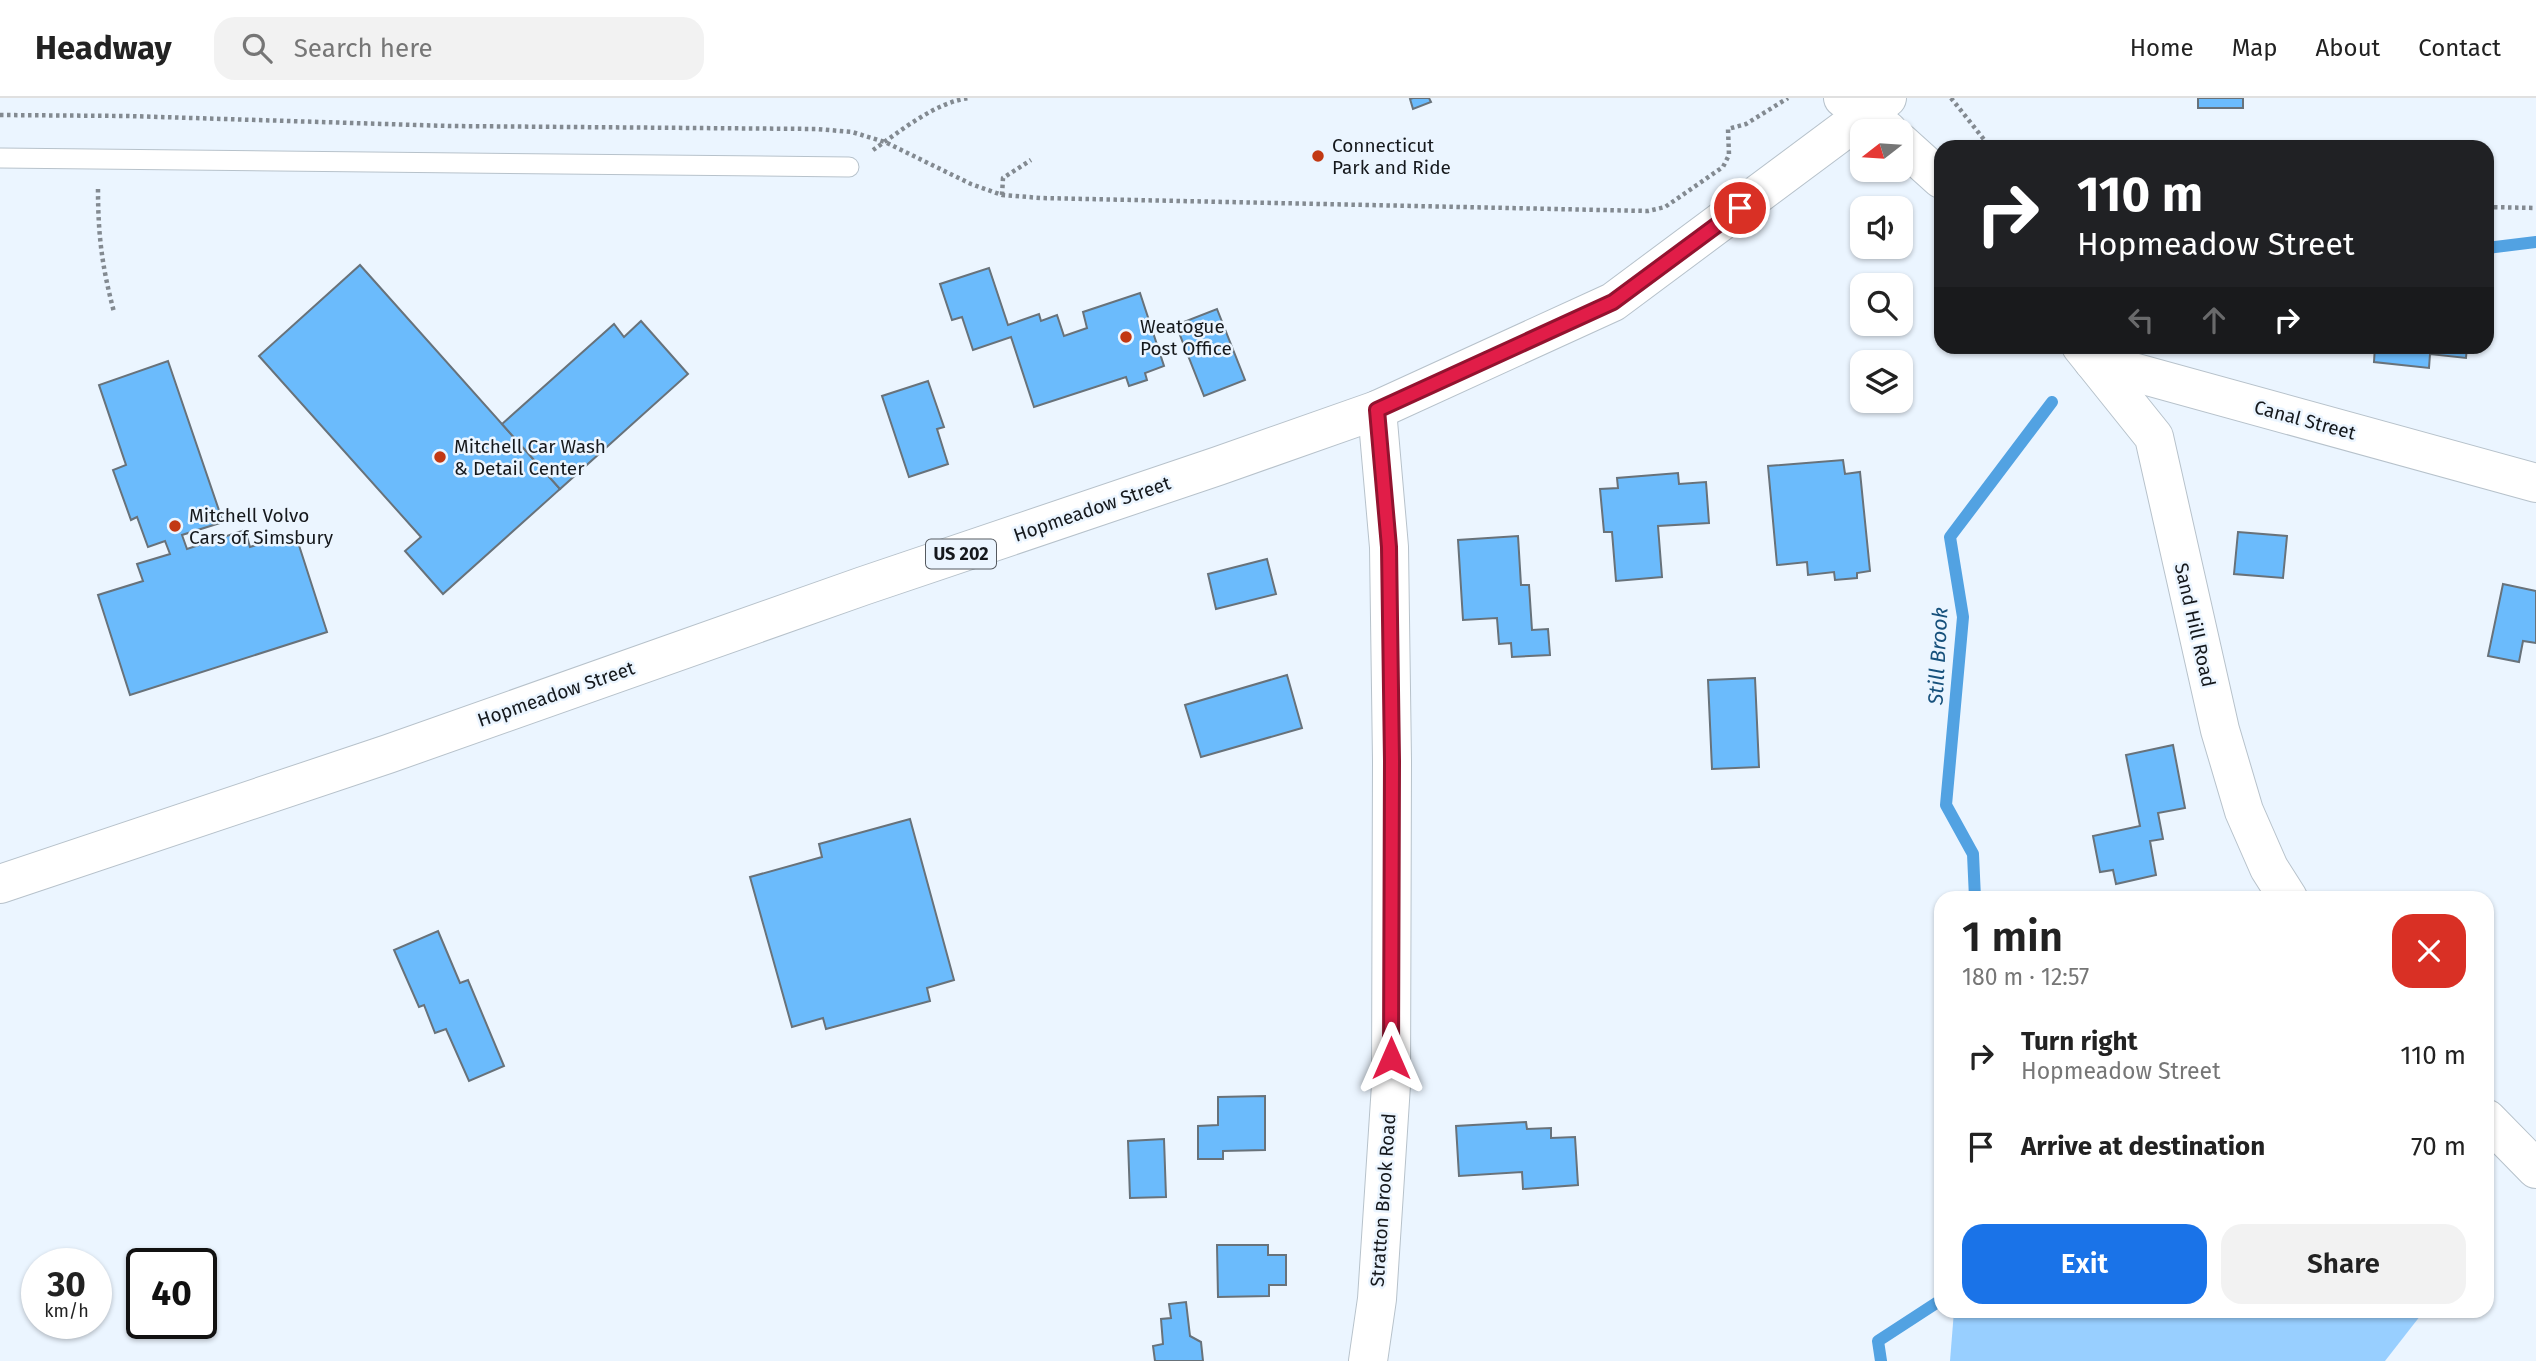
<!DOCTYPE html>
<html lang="en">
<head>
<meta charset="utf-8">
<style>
  body { margin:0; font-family:"Fira Sans",sans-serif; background:#f2f2f2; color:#222; height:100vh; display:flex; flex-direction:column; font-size:26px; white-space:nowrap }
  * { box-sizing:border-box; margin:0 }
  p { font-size:23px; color:#767676 }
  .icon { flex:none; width:38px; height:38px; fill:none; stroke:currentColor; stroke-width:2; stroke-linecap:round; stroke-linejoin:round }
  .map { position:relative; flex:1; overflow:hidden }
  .drawer { position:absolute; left:1934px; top:793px; width:560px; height:427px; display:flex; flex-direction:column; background:#fff; border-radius:21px; box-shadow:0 2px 5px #0004 }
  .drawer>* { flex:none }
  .hud { position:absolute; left:1934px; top:42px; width:560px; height:214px; border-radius:21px; box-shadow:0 2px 5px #0004; background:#202124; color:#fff; overflow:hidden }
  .needle { width:46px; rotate:253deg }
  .fabs { position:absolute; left:1850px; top:21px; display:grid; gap:14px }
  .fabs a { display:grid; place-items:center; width:63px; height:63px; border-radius:14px; background:#fff; box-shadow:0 2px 5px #0004; font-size:35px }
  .speed { position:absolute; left:21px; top:1150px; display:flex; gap:14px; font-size:35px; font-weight:700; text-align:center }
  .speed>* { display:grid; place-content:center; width:91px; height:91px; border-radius:50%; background:#fff; box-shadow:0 2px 5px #0004; line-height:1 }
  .speed small { font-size:18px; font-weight:400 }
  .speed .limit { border:4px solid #111; border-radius:10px; background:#fff; color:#111 }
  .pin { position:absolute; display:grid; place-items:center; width:60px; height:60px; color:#fff; margin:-30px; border:4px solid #fff; border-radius:50%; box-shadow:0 2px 7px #0007 }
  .me { position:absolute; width:77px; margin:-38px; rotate:0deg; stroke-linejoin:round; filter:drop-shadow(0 0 5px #0008) }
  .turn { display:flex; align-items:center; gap:24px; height:147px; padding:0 28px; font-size:32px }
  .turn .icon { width:91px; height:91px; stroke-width:2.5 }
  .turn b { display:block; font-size:49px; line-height:60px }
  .lanes { display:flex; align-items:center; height:66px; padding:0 28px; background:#0003; justify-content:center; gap:35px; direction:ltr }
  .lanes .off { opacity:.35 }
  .round { display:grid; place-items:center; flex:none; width:74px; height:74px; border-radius:21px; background:#f2f2f2 }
  .headline { display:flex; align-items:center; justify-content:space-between; height:119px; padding:0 28px }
  h1 { font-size:42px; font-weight:600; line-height:52px }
  .button { display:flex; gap:14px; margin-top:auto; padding:14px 28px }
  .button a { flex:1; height:80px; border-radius:21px; background:#1a73e8; color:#fff; font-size:28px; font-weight:600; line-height:80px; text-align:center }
  .button a+a { background:#f2f2f2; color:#222 }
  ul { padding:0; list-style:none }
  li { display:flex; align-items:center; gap:21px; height:91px; padding:0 28px }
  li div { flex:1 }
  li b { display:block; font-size:26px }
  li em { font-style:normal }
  header { display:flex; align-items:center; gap:42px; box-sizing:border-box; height:98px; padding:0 35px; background:#fff; border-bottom:2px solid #e0e0e0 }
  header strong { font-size:33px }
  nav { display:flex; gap:38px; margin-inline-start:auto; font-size:24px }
  .search { width:490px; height:63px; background:#f2f2f2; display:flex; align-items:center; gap:18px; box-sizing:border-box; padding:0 24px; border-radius:21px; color:#767676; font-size:26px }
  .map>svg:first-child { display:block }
  .green { fill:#98cfff }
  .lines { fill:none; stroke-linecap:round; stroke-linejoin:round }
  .stream { stroke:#52a2e2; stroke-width:12 }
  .building { fill:#6bbbfc; stroke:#68727a; stroke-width:2 }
  .service-casing { stroke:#b7c2cb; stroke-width:21 }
  .minor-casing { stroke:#b7c2cb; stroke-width:40 }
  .tertiary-casing { stroke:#b7c2cb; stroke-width:40 }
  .trunk-casing { stroke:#b7c2cb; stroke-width:40 }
  .path { stroke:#838a91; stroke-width:4.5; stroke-dasharray:3.5 3.5; stroke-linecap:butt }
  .service { stroke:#fff; stroke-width:19 }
  .minor { stroke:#fff; stroke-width:38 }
  .tertiary { stroke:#fff; stroke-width:38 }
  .trunk { stroke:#fff; stroke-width:38 }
  .route-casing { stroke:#92132f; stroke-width:18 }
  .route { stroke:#e11d48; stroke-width:12 }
  .poi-dot { fill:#c23813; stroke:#ebf5ff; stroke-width:2.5 }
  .labels { text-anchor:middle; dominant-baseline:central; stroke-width:5; stroke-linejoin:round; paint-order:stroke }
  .shield { fill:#ebf5ff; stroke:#555a60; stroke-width:2 }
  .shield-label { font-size:18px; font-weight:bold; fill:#15181c }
  .poi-label { font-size:19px; fill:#15181c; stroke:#ebf5ff; text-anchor:start }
  .street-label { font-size:19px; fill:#15181c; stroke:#ebf5ff }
  .water-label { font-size:21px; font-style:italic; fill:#17517c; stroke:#ebf5ff }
</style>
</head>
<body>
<header>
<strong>Headway</strong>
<div class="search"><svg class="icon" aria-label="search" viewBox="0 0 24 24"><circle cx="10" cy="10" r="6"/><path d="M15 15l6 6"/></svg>Search here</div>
<nav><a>Home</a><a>Map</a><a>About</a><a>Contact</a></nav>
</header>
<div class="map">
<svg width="2536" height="1263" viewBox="0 0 2536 1263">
  <rect width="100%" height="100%" fill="#ebf5ff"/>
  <polygon class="green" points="1954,1213 2424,1213 2385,1263 1950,1263"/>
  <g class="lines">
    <g class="stream">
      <polyline points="2487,150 2536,144"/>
      <polyline points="1975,800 1973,756 1946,707 1963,519 1950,439 2052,304"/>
      <polyline points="1881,1263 1878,1243 1941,1202"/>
    </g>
  </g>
  <g class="building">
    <polygon points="1413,0 1429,0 1431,4 1413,11 1410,1"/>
    <rect x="2198" y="0" width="45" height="10"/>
    <polygon points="360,167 560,391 443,496 405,453 421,439 259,258"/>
    <polygon points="989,170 1008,227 1039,216 1041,223 1057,217 1064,238 1087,230 1083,214 1140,195 1164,268 1145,275 1147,282 1129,288 1126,279 1034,309 1011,239 973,252 962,219 952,222 940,186"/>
    <polygon points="1217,211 1245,282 1204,298 1176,227"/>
    <polygon points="641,223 688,276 560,391 502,326 614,226 624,239"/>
    <polygon points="2375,248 2467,248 2466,260 2430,256 2429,270 2374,264"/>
    <polygon points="168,263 223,424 182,437 187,451 245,432 250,449 295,435 327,534 130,597 98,497 143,483 137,466 170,456 165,443 148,449 137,419 131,422 113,372 126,367 99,287"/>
    <polygon points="928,283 944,329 937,331 948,366 909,379 882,298"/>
    <polygon points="1843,362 1845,376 1860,374 1870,473 1857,475 1857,480 1835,482 1834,474 1808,477 1807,464 1777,467 1768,368"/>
    <polygon points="1678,375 1679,386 1706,384 1709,425 1658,428 1662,479 1616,483 1612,434 1604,434 1600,391 1618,390 1617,380"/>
    <polygon points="2238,434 2287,438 2283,480 2234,476"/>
    <polygon points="1518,438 1521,487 1529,487 1532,532 1548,531 1550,557 1512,559 1511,545 1499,546 1497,520 1463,522 1458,442"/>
    <polygon points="1267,461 1276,496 1216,511 1208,476"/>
    <polygon points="2503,486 2536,493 2536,545 2523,543 2519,564 2488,558"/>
    <polygon points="1287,577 1302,630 1201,659 1185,607"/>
    <polygon points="1755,580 1759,669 1712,671 1708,582"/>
    <polygon points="2173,647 2185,710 2158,715 2163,741 2150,743 2156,777 2116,786 2113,772 2100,774 2093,738 2140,728 2126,657"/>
    <polygon points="910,721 954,882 927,890 930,903 826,931 823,920 792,929 750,779 822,759 819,746"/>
    <polygon points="438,833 460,885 468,882 504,968 469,983 446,931 435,935 424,907 419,909 394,852"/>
    <polygon points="1265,998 1265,1052 1223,1053 1223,1061 1198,1061 1198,1028 1218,1027 1218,999"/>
    <polygon points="1526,1024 1527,1031 1551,1030 1551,1040 1575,1039 1578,1087 1523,1091 1522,1074 1459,1078 1456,1028"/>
    <polygon points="1164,1041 1166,1099 1130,1100 1128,1043"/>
    <polygon points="1217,1147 1268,1147 1268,1157 1286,1157 1286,1187 1269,1187 1269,1198 1218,1199"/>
    <polygon points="1186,1204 1190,1238 1201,1244 1203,1263 1155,1263 1153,1248 1163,1246 1161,1221 1171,1220 1169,1206"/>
  </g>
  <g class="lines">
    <defs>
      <polyline id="service" points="0,60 849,69"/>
      <g id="minor">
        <polyline points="1843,0 1867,16 1888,33"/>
        <polyline points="1900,44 1941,81"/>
        <polyline points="2081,248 2154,339 2220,632 2244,713 2269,770 2288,800"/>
        <polyline points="2093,263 2536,385"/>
        <polyline points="2487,1021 2536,1071"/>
      </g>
      <polyline id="tertiary" points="1368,1263 1377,1201 1391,987 1392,663 1389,449 1377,312"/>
      <polyline id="trunk" points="0,786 388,656 863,488 1218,368 1377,312 1613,204 1887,0"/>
    </defs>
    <use href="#service" class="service-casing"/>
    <use href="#minor" class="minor-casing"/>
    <use href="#tertiary" class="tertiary-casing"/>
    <use href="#trunk" class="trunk-casing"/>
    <g class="path">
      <polyline points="1951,0 1990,49"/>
      <polyline points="0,17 128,18 449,28 817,31 852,34 885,44 971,86 1002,97 1041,100 1648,113 1665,109 1723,69 1729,57 1728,31 1746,26 1788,0"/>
      <path d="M873,52C899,34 937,3 970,0"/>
      <path d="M98,91C98,137 102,169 114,214"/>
      <polyline points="1002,97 1003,80 1031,62"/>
      <polyline points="2487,109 2536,110"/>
    </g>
    <use href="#service" class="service"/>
    <use href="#minor" class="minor"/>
    <use href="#tertiary" class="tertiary"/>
    <use href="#trunk" class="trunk"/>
  </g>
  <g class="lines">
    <defs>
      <polyline id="route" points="1391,960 1392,663 1389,449 1377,312 1613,204 1740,110"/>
    </defs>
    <use href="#route" class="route-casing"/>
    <use href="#route" class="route"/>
  </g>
  <g class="poi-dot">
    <circle cx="1318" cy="58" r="7"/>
    <circle cx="1126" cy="239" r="7"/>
    <circle cx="440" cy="359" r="7"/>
    <circle cx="175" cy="428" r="7"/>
  </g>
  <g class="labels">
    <rect class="shield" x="926" y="441.5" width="70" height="29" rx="5"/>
    <g class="shield-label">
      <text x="961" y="456">US 202</text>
    </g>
    <g class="poi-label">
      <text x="1332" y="47">Connecticut<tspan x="1332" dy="22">Park and Ride</tspan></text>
      <text x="1140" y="228">Weatogue<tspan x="1140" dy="22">Post Office</tspan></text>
      <text x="454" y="348">Mitchell Car Wash<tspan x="454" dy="22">&amp; Detail Center</tspan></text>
      <text x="189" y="417">Mitchell Volvo<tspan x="189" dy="22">Cars of Simsbury</tspan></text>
    </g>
    <g class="street-label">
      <text transform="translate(2305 322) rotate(15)">Canal Street</text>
      <text transform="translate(1092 411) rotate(-19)">Hopmeadow Street</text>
      <text transform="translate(2195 527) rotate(77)">Sand Hill Road</text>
      <text transform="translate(556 596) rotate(-19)">Hopmeadow Street</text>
      <text transform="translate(1383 1102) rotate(-86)">Stratton Brook Road</text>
    </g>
    <g class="water-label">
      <text transform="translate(1938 558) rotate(-87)">Still Brook</text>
    </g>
  </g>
</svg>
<div class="fabs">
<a><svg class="needle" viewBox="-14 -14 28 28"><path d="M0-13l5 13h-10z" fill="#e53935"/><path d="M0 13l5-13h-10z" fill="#767676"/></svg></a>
<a><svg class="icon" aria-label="sound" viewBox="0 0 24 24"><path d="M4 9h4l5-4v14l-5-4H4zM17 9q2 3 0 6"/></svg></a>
<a><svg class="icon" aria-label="search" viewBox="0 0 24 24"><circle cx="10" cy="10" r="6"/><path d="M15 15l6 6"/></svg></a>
<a><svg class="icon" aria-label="layers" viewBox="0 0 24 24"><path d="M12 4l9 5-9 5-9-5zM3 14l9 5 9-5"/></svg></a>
</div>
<div class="speed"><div>30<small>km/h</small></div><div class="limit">40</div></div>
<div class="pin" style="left:1740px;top:110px;background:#d93025"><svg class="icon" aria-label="arrive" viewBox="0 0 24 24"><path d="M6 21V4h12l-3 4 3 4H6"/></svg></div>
<svg class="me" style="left:1391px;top:960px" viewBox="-20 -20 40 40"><path d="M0-17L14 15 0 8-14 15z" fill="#e11d48" stroke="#fff" stroke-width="4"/></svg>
<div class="hud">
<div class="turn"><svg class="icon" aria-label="right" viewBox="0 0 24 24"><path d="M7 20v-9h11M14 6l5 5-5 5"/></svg><div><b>110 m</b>Hopmeadow Street</div></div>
<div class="lanes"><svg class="icon off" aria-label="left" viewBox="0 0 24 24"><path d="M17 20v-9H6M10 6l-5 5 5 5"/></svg><svg class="icon off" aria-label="ahead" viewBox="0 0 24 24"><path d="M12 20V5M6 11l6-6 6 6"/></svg><svg class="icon" aria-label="right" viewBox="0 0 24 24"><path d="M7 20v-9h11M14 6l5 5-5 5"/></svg></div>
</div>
<section class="drawer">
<div class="headline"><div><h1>1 min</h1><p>180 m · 12:57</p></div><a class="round" style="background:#d93025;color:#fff"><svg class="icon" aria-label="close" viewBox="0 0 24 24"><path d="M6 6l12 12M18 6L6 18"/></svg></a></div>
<ul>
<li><svg class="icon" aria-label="right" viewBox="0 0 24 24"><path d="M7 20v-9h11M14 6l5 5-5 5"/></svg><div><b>Turn right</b><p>Hopmeadow Street</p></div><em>110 m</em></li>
<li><svg class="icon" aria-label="arrive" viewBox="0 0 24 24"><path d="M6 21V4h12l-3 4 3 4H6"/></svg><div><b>Arrive at destination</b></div><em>70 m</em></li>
</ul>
<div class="button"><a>Exit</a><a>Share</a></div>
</section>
</div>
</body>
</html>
